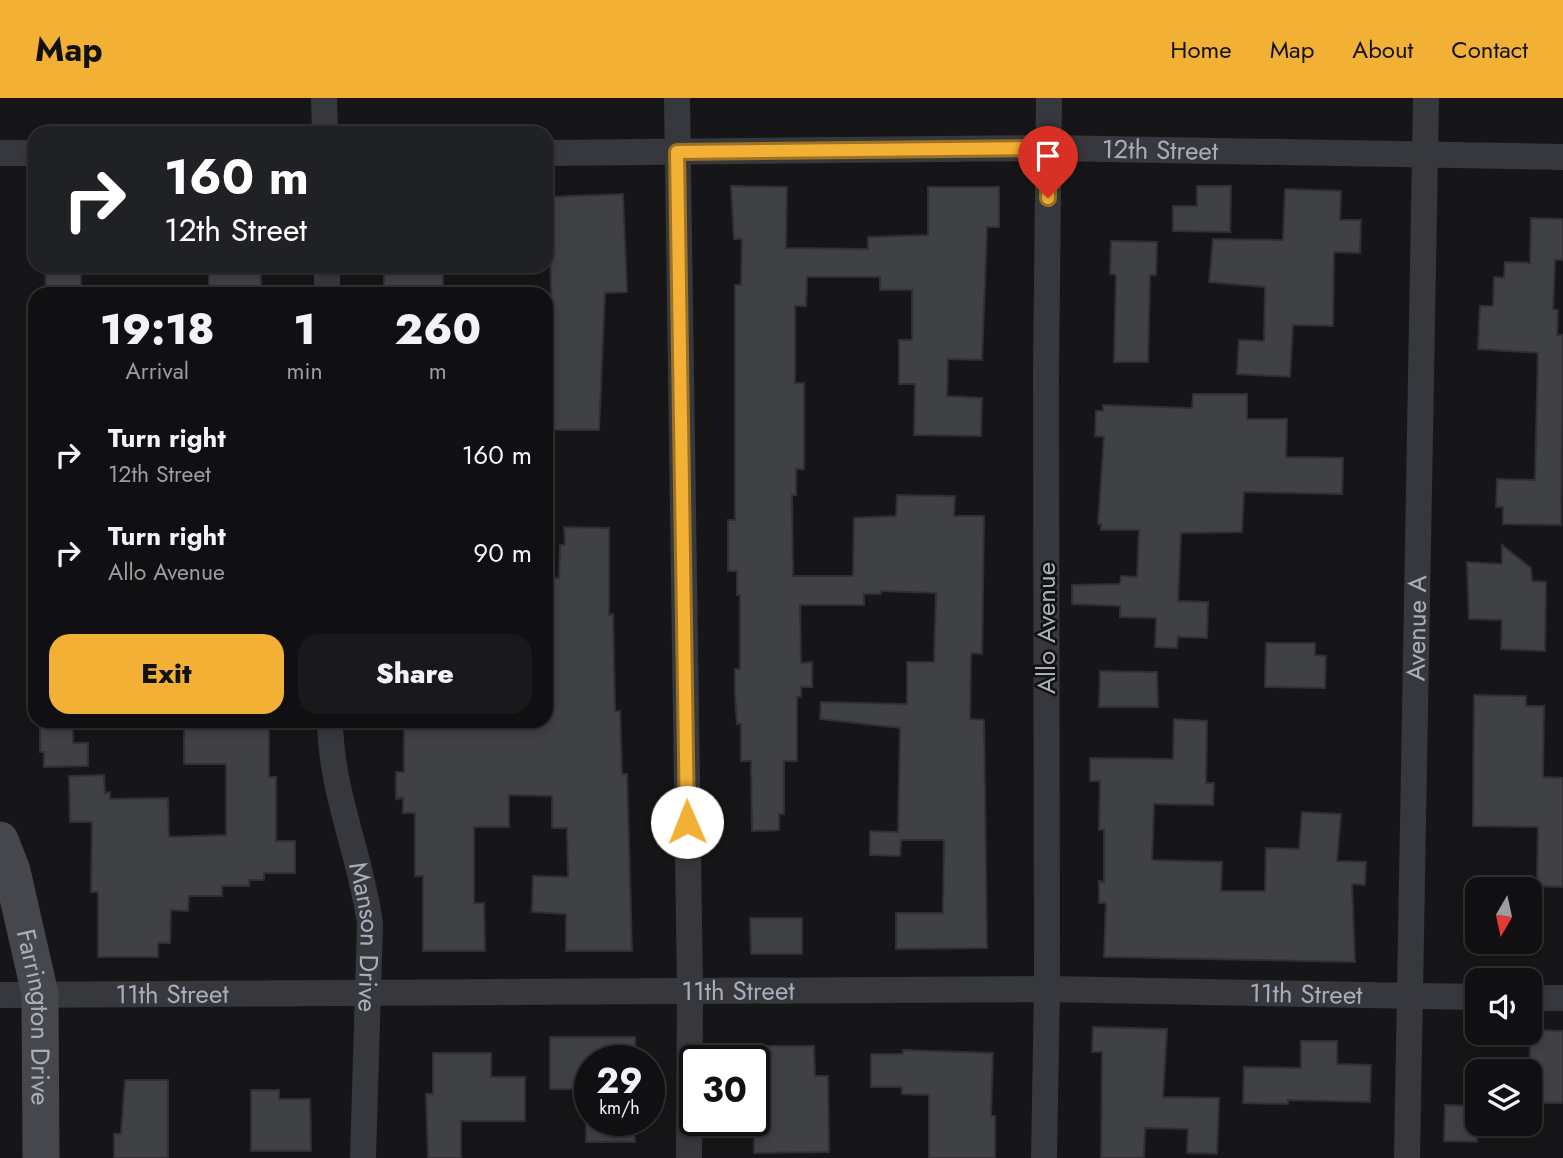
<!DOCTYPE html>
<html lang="en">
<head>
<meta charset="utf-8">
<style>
  body { margin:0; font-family:Jost,sans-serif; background:#19191b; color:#f1f3f6; height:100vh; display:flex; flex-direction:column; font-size:26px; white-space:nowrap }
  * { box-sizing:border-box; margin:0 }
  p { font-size:23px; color:#9c9d9f }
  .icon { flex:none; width:38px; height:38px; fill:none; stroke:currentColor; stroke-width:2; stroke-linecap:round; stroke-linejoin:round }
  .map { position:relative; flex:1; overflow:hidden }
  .side { position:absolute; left:28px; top:189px; width:525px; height:441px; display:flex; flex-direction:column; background:#101012; border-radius:21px; box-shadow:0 4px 10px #0003,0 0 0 2px #303032 }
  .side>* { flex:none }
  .hud { position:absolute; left:28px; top:28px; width:525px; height:147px; border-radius:21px; box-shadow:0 4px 10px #0003,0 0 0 2px #303032; background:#202124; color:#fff; overflow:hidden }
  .needle { width:46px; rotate:189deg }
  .fabs { position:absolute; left:1465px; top:779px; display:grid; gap:14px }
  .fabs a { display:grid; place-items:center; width:77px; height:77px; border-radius:14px; background:#101012; box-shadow:0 4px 10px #0003,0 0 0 2px #303032; font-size:35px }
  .speed { position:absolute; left:574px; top:947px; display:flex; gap:14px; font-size:35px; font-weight:700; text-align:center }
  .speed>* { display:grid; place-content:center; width:91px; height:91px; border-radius:50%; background:#101012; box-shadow:0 4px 10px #0003,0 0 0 2px #303032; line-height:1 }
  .speed small { font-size:18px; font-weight:400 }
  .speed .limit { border:4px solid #111; border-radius:10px; background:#fff; color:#111 }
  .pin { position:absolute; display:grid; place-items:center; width:60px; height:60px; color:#fff; margin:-72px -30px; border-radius:50% 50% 50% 0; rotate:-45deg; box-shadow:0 0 7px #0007 }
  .pin .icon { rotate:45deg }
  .me { position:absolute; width:77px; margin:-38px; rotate:359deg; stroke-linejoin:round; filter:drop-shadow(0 0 5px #0008) }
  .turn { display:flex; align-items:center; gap:24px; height:147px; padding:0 21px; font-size:32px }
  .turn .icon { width:91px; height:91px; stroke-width:2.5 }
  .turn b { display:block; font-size:49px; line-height:60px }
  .eta { display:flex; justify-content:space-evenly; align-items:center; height:119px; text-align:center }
  .eta b { font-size:42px; font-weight:800; line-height:49px }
  .action { display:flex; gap:14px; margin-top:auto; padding:14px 21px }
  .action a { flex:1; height:80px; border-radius:21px; background:#f2b134; color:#111; font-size:28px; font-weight:800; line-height:80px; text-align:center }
  .action a+a { background:#19191b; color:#f1f3f6 }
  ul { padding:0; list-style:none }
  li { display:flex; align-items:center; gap:21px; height:98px; padding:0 21px }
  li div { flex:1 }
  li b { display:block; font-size:26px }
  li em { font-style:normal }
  header { display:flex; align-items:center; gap:42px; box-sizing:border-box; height:98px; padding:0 35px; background:#f2b134; color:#111 }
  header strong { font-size:33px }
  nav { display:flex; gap:38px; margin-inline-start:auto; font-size:24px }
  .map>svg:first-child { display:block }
  .building { fill:#404145; stroke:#303034; stroke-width:2 }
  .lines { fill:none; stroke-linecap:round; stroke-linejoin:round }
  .street { stroke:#37383d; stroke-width:26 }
  .secondary { stroke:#45474d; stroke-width:37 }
  .route-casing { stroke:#9d7322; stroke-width:18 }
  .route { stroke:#f2b134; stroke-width:12 }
  .labels { text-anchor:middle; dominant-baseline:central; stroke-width:5; stroke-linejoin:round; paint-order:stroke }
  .street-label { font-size:26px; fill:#a8adb8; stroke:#111113 }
</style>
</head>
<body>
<header>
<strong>Map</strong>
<nav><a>Home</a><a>Map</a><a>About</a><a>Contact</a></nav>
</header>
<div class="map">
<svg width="1563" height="1060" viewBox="0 0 1563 1060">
  <rect width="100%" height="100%" fill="#161618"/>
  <g class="building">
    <polygon points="731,88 787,89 786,150 868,151 868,139 928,137 928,89 999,89 999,129 987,129 982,262 948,261 947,298 982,300 981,338 914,337 915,286 899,286 899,242 912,242 912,192 880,192 880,179 807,179 806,208 795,208 795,285 804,285 804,371 796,371 796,397 792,397 793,478 853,478 854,420 896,418 897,397 955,398 954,418 984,418 982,556 971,555 970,621 984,622 987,850 896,851 896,815 943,815 944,742 901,742 900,758 870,757 870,733 898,734 900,630 820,621 821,604 907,606 907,564 934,564 936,495 881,493 881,496 864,496 864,507 800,507 801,565 812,564 812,589 801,589 801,599 797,599 797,663 784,663 784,716 779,716 779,732 752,733 751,663 741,663 741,626 737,626 735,599 735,571 740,571 740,497 737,497 737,473 728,473 728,422 735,422 735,187 741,187 742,141 734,141"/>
    <polygon points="1197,88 1231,88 1230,134 1173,133 1173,108 1197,108"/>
    <polygon points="1285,91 1341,93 1340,122 1361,122 1360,155 1334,154 1333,228 1293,227 1290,279 1237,276 1239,242 1264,243 1265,189 1209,184 1213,141 1283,142"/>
    <polygon points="623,96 627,194 605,195 599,332 551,332 552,274 546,274 546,218 552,218 550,155 546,155 546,99"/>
    <polygon points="1531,120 1563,121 1563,162 1555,162 1553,211 1558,212 1557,237 1563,237 1561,427 1503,426 1503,409 1496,409 1497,381 1535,382 1538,255 1478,251 1480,208 1493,208 1494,179 1504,180 1505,164 1530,165"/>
    <polygon points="1111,143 1157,144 1156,177 1150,177 1148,264 1114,264 1116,177 1110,176"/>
    <polygon points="45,168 81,168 81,196 46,196"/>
    <polygon points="209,168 261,168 261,194 209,195"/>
    <polygon points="385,168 443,171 443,196 383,196"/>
    <polygon points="1193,296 1247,296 1247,321 1287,321 1286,359 1343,360 1342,396 1244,394 1242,434 1181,435 1178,503 1208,504 1207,540 1178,539 1177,550 1155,549 1156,520 1120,519 1120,508 1072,506 1072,487 1120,486 1121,478 1137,479 1139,432 1101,432 1101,426 1098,426 1104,339 1095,338 1096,313 1103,313 1103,307 1192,310"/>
    <polygon points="564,429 609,430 609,517 613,516 615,613 620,613 622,676 627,676 632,853 566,853 566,816 532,814 533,778 568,779 567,730 552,730 552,698 509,697 509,729 474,729 474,805 484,805 485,853 423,853 423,778 415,778 415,715 403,715 403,700 396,701 396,674 404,674 404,623 546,623 546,545 553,545 554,480 559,480 560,447 565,447"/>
    <polygon points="1502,447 1531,470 1532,483 1546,484 1545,553 1501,551 1502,522 1469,521 1467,464 1502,466"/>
    <polygon points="1266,545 1315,545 1315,557 1326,558 1325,590 1265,589"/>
    <polygon points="1100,573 1157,574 1158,609 1099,609"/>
    <polygon points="1474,597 1526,598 1526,608 1544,608 1543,679 1563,680 1563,789 1537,788 1538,729 1473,728"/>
    <polygon points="1174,621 1207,623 1206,685 1214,685 1213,707 1154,706 1152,762 1222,764 1221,793 1265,793 1266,750 1299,751 1302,714 1341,716 1337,763 1366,764 1365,787 1352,786 1355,864 1104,859 1106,805 1099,805 1099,783 1104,784 1104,732 1099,732 1100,683 1090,683 1090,660 1173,661"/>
    <polygon points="40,623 73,623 73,645 88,645 88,668 44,669 44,654 40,654"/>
    <polygon points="184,623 269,623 269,679 276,679 276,743 295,743 295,775 264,775 264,782 249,782 249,788 222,788 222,798 189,798 188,813 171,812 170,845 158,845 158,859 98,859 98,794 91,794 92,724 70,724 69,678 104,677 105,695 110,694 110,701 168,700 169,739 226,737 226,666 184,666"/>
    <polygon points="750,820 802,820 802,856 751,856"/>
    <polygon points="1093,929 1167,931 1163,999 1219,1000 1217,1056 1187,1055 1188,1031 1145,1030 1144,1060 1101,1060 1102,954 1092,954"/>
    <polygon points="1530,932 1563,933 1563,1005 1530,1005"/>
    <polygon points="550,939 635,939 636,962 590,962 590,991 550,991"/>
    <polygon points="1301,943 1337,943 1337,966 1371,967 1370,1004 1288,1002 1288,1006 1243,1005 1244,969 1301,970"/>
    <polygon points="765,948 814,948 815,978 828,978 829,1054 754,1055 754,1012 766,1012"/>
    <polygon points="903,952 993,955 991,1018 995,1018 995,1060 929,1060 929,997 902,996 902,989 871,989 871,956 903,956"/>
    <polygon points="433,955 491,955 491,979 525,979 525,1023 461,1023 461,1060 428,1060 426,996 433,996"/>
    <polygon points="125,982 168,982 168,1060 114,1060 114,1036 121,1036"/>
    <polygon points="251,992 279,992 279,1001 310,1001 311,1053 251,1053"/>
    <polygon points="1445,1007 1477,1008 1477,1044 1444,1043"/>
    <polygon points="586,1022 633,1022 635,1044 586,1044"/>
  </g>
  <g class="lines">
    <g class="street">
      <polyline points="324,0 325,35"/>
      <polyline points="677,0 690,892 689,1060"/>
      <polyline points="0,55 35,55"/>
      <path id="s1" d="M546,55L1049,50L1563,59"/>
      <polyline points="327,168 327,196"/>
      <path id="s2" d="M330,623C331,695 360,754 370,825L363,1060"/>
      <path id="s3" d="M0,897L1047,891L1477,899"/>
      <polyline points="1530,900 1563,900"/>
      <polyline points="1044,1060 1047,891 1046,275 1049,0"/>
      <path id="s4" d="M1407,1060L1426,0"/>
    </g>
    <path class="secondary" id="s5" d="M0,742L12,773L40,896L41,1060"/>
  </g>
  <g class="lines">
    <defs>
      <polyline id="route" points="687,724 677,54 1049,50 1048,100"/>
    </defs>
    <use href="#route" class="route-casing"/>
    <use href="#route" class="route"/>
  </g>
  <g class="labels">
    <g class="street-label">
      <text stroke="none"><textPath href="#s1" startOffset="614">12th Street</textPath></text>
      <text transform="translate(1046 530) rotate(-90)">Allo Avenue</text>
      <text stroke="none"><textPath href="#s4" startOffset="530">Avenue A</textPath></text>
      <text stroke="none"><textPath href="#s2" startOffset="220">Manson Drive</textPath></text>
      <text stroke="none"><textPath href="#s3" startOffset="738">11th Street</textPath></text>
      <text stroke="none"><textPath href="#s3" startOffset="172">11th Street</textPath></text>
      <text stroke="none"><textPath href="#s3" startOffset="1306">11th Street</textPath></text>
      <text stroke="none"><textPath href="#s5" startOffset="182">Farrington Drive</textPath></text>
    </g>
  </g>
</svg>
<div class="fabs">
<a><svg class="needle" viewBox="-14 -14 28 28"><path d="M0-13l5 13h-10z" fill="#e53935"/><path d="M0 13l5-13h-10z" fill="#9c9d9f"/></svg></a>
<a><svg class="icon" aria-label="sound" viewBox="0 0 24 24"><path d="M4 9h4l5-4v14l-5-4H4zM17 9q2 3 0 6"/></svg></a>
<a><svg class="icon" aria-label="layers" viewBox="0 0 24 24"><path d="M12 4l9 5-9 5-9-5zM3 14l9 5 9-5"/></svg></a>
</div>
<div class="speed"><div>29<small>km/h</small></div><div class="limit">30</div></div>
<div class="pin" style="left:1048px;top:100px;background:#d93025"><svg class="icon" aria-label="arrive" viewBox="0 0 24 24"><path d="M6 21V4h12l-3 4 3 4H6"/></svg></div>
<svg class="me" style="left:687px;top:724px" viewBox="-20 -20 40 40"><circle r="19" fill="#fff"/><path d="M0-13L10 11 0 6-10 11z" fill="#f2b134"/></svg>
<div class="hud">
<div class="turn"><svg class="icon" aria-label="right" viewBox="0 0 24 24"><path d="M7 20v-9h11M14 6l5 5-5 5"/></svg><div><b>160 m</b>12th Street</div></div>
</div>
<section class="side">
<div class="eta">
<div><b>19:18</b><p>Arrival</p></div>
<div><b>1</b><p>min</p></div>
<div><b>260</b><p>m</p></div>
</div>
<ul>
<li><svg class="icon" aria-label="right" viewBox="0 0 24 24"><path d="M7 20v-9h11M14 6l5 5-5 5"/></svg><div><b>Turn right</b><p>12th Street</p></div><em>160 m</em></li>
<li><svg class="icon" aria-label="right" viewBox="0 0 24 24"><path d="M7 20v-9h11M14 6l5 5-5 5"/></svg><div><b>Turn right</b><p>Allo Avenue</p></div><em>90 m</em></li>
</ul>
<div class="action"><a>Exit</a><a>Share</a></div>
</section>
</div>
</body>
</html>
